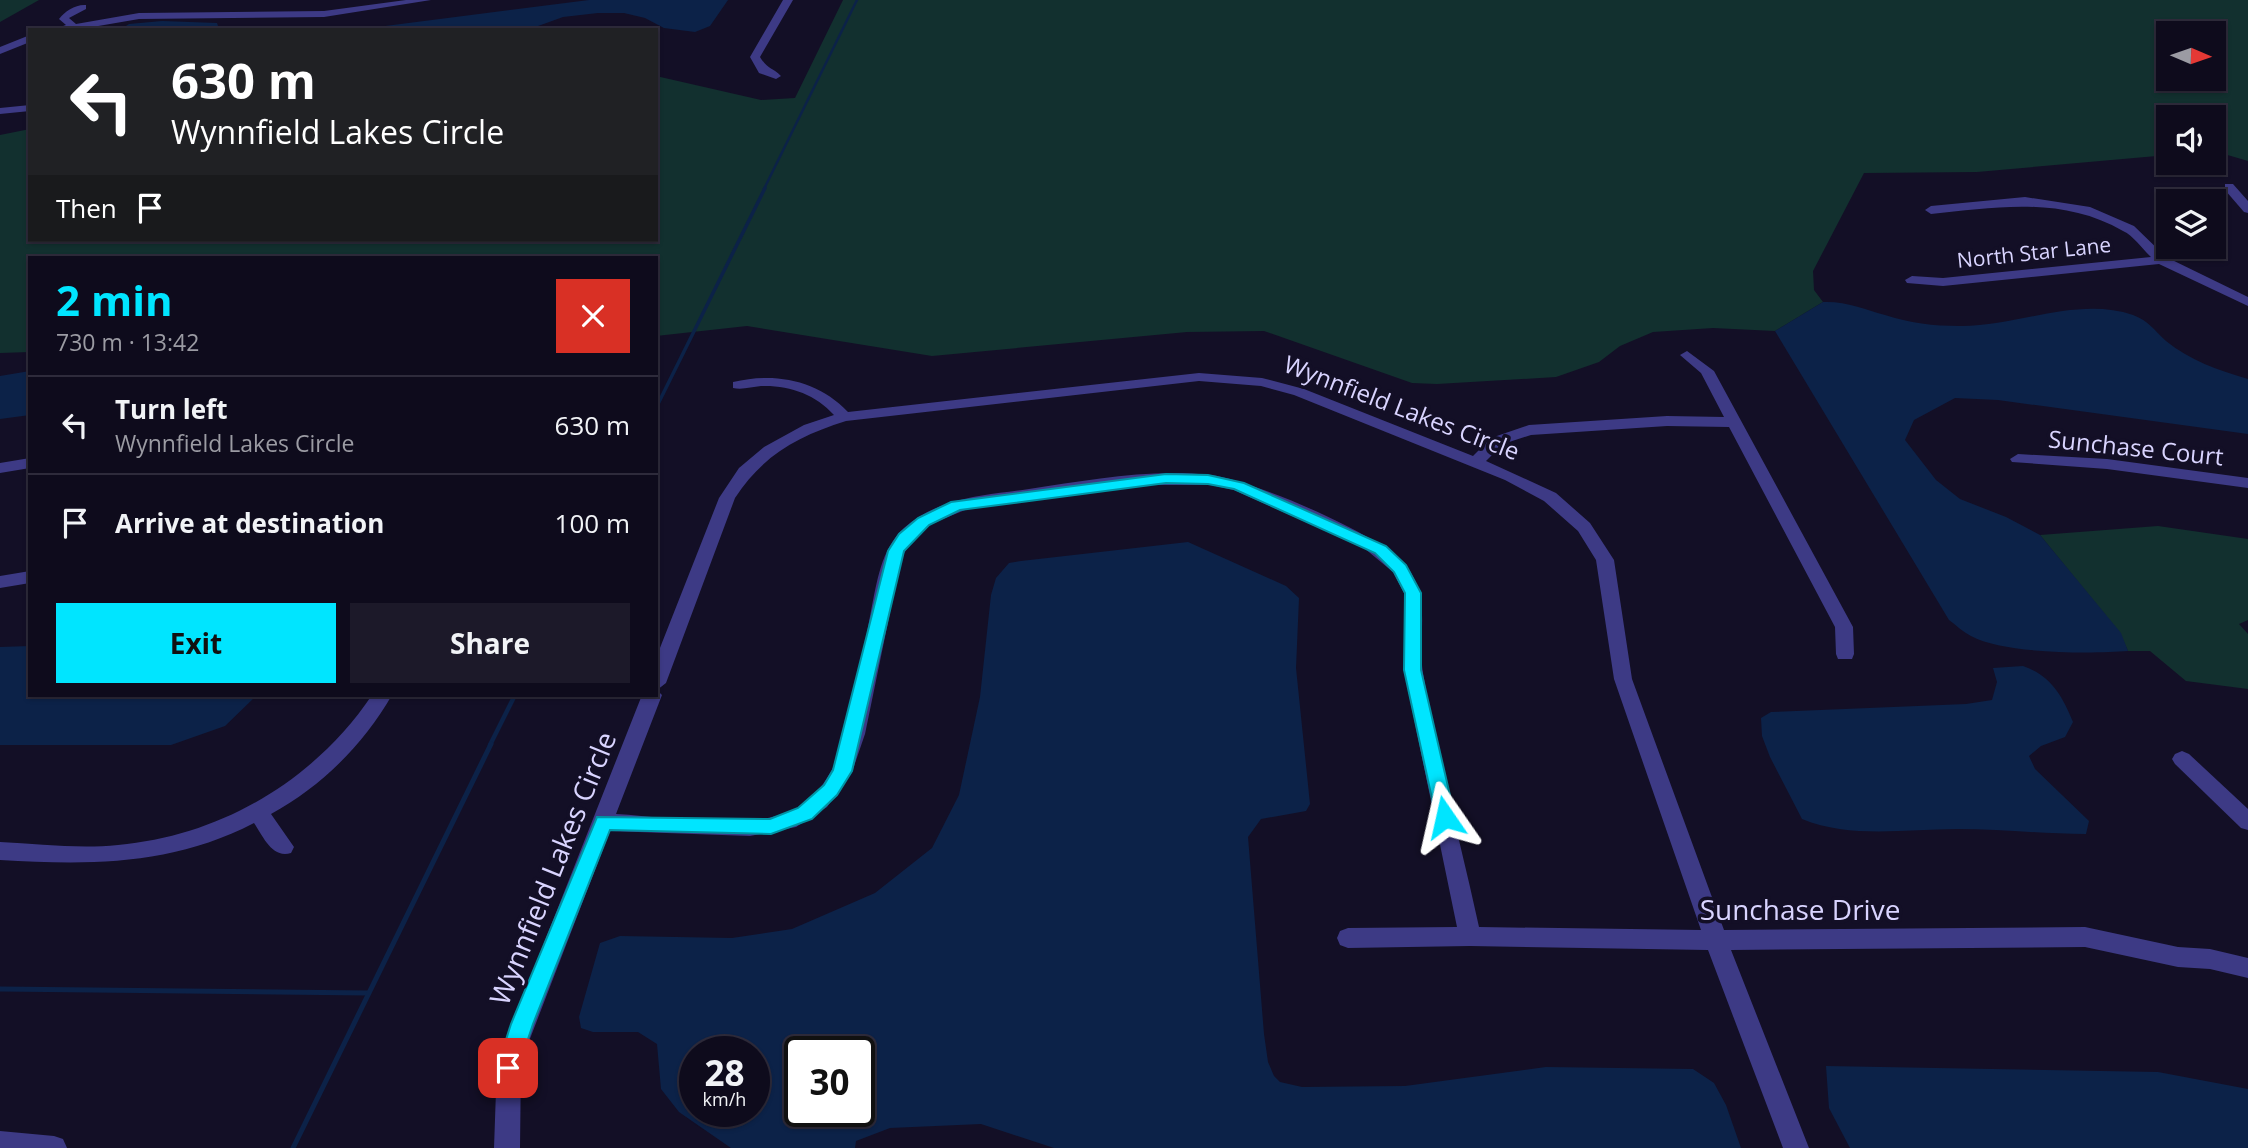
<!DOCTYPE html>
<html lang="en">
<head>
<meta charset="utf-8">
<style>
  body { margin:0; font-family:"Open Sans",sans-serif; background:#1c1929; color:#f1f3f6; height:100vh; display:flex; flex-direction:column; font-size:26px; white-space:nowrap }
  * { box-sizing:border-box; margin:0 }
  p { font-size:23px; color:#9b9ba3 }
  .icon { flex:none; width:38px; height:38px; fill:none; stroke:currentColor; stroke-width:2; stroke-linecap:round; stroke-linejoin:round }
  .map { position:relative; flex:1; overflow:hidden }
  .sheet { position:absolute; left:28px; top:256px; width:630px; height:441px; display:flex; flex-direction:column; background:#0e0b1c; border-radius:0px; box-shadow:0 2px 5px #0004,0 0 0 2px #2e2b3b }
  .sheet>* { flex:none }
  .top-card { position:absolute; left:28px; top:28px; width:630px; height:214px; border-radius:0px; box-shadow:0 2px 5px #0004,0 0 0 2px #2e2b3b; background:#202124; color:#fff; overflow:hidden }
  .needle { width:46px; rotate:92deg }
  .controls { position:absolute; left:2156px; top:21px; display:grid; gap:14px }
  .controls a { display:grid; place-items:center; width:70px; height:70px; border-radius:0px; background:#0e0b1c; box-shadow:0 2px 5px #0004,0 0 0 2px #2e2b3b; font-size:35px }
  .speed { position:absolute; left:679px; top:1036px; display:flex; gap:14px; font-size:35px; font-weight:700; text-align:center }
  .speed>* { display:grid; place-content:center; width:91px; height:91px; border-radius:50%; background:#0e0b1c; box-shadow:0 2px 5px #0004,0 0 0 2px #2e2b3b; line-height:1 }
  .speed small { font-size:18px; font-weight:400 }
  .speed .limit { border:4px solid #111; border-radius:10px; background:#fff; color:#111 }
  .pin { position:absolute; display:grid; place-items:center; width:60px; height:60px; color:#fff; margin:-30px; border-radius:14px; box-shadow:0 4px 10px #0006 }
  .me { position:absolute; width:77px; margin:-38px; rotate:349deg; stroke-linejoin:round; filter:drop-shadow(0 0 5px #0008) }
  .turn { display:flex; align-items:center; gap:24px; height:147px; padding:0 28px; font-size:32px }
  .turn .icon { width:91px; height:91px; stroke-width:2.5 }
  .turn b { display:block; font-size:49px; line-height:60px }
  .then { display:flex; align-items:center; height:66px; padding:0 28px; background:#0003; gap:14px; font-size:26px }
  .round { display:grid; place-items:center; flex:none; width:74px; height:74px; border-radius:0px; background:#1c1929 }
  .head { display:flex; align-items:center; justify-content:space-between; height:119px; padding:0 28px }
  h1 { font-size:42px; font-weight:700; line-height:52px; color:#00e5ff }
  .button { display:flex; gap:14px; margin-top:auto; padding:14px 28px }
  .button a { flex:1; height:80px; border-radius:0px; background:#00e5ff; color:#111; font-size:28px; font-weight:700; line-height:80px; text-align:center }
  .button a+a { background:#1c1929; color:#f1f3f6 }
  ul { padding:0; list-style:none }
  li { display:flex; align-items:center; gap:21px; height:98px; padding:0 28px; border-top:2px solid #2e2b3b }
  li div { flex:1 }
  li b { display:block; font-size:26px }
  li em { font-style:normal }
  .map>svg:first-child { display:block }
  .green { fill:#12302f; fill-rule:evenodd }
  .water { fill:#0c2248; fill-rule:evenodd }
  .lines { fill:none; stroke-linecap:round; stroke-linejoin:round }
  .stream-far3 { stroke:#0c2248; stroke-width:2.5 }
  .stream-far2 { stroke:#0c2248; stroke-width:3.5 }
  .stream-far1 { stroke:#0c2248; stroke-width:4.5 }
  .stream { stroke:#0c2248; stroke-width:5 }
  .minor { fill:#3d3a85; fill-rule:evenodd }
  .route { fill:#00e5ff; stroke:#0095a6; stroke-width:2 }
  .labels { text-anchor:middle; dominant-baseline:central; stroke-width:7; stroke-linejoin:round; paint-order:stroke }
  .far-street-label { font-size:21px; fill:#d9d4ff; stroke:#130f26 }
  .street-label { font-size:24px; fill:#d9d4ff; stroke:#130f26 }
  .near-street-label { font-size:28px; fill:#d9d4ff; stroke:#130f26 }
</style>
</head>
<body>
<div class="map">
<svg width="2248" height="1148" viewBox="0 0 2248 1148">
  <rect width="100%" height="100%" fill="#130f26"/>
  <g class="green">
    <polygon points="0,0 39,0 0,22"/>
    <path d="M843,0H2248V161L2214,151V117H2168V155L1977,172L1864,173L1813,271L1814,290L1823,302L1775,331L1713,328L1653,332L1620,346L1599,362L1556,377L1437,384L1412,383L1264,331L1187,332L932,356L747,326L656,336V257H30V352L0,353V135L30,129V240H656V76L761,100L795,98ZM2168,33H2214V79H2168Z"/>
    <polygon points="2158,526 2248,539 2248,620 2239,624 2248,634 2248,689 2186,681 2150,651 2128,651 2120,633 2040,535"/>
  </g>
  <g class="water">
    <polygon points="589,0 728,0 710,26 695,32 664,28 645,18 624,13 598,13 563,17 527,30 354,30"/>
    <polygon points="162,21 217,23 218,26 214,30 120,30 129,24"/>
    <path d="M1823,302C1846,301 1864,309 1885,315C1909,323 1934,326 1959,326C2016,327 2077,296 2133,315C2149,321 2154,330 2166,341C2189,360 2220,371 2248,379V434L1998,400L1955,398L1914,420L1905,440L1936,480L1960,499L2006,517L2040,535L2121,633L2128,651C2090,654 2004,654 1971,636C1963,632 1956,625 1949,620L1775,331Z"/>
    <polygon points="30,371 30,415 0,419 0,376"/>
    <path d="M1188,542L1286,586L1299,598L1296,668L1310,804L1306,811L1261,819L1248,837L1264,1034L1268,1062L1274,1076L1280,1082L1302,1087L1405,1086L1546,1067L1693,1069L1714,1083L1726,1105L1741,1148H1054L981,1124L890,1128L856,1141L855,1148H731L679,1112L661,1089L657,1044L638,1032H593L581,1028L579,1017L600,943L620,936L732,938L792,929L875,893L932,848L959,795L980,697L991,595L996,578L1009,563L1021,561ZM695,1052H754V1111H695ZM800,1052H859V1111H800Z"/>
    <polygon points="30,646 30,695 257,695 225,726 171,745 0,745 0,647"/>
    <path d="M2023,666C2051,676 2062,695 2073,722L2065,737L2041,746L2029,756L2035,769L2089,821L2086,834C2043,834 2000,829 1957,829C1905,829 1851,839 1802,819L1770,757L1762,736L1761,718L1771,712L1966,704L1992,700L1997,682L1993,668Z"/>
    <polygon points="1826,1066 2158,1072 2248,1089 2248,1148 1850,1148 1829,1108"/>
  </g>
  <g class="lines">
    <polyline class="stream-far3" points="764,189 857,0"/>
    <polyline class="stream-far2" points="656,408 765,188"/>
    <polyline class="stream-far1" points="490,745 515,695"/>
    <g class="stream">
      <polyline points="0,989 368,993"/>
      <polyline points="293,1148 491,744"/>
    </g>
    <g class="minor">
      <path d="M406,0H431L324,17L139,19L75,30H51L66,25L59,19C65,11 76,4 86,5V9L69,18L76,24L139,13L324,11Z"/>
      <path d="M783,0H793L760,57C768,70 772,67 781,76L776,79L759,73L750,57Z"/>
      <polygon points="30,35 30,42 0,54 0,47"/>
      <polygon points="30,105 30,111 0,114 0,108"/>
      <polygon points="2225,184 2233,184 2248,201 2248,213 2244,212 2225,190"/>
      <path d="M2025,197L2090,207L2134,226L2166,257L2248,297V306L2159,264L1943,286L1907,283L1905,280L1912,276L1943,278L2151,257C2142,249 2134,236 2123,231C2062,196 1997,207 1931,214L1925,210L1931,206Z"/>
      <path d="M1687,351L1714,371L1853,627L1854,654L1852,659H1838L1836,654L1835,627L1729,427L1667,426L1531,435L1503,444L1486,461L1556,493L1590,523L1614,560L1632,679L1724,930L2085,927L2178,947L2210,949L2248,958V978L2210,969L2178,967L2085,947L1731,950L1809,1148H1783L1708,950L1470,946L1348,948L1340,945L1337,938L1340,931L1348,928L1457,927L1404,670V593L1393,572L1364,548L1234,490L1211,485H1143L1069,493L970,508L933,523L911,541L901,559L865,734L852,772L827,807L796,827L750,836L610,831L521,1062L520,1148H494L497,1062L642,695H656V658L719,498L739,468L764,447L804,425L834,415C815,394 789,385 761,386C752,387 742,390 733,388V382C775,372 818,380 848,412L1199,373L1262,378L1304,389L1473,456L1491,438L1529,425L1667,416L1724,417L1701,373L1680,355ZM1199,381L1261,386L1294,395L1505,480L1544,501L1578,531L1596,560L1614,679L1701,930L1479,927C1461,843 1437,758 1423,673C1417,635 1431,608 1410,571C1390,537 1251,480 1211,475C1151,468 1088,480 1029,489C1002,493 973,495 947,504C931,509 916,517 904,528C881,549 877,582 871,611C859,670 852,793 784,814C735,829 667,817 616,814L662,695L657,690L666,683L735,498C763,455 798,436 846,421Z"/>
      <polygon points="2018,454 2107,459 2248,478 2248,488 2107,469 2012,462 2010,459"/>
      <polygon points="30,458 30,468 0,473 0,463"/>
      <polygon points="30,571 30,583 0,588 0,576"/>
      <path d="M372,695H392C363,745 322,786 271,814L294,847L291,853C272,859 263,836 254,823C171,866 90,865 0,860V842C39,844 79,849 118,845C221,836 315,780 372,695Z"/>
      <polygon points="2182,751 2189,754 2248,809 2248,830 2241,828 2175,764 2172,759 2175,754"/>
      <polygon points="0,1131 54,1136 63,1139 67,1148 0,1148"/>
    </g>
  </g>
  <polygon class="route" points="1166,474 1208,475 1244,483 1386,546 1406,565 1421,593 1421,670 1455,817 1452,823 1439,823 1436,817 1404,670 1405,593 1394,572 1375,553 1234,489 1208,484 1166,483 960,510 929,525 904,551 852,771 837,795 812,819 771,834 610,830 533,1024 516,1075 508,1078 500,1075 497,1068 511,1024 597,817 770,819 798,808 824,785 833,770 888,551 899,534 918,518 951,502"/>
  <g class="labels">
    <g class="far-street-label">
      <text transform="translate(2034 252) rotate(-6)">North Star Lane</text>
    </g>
    <g class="street-label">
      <text transform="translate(1402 407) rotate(21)">Wynnfield Lakes Circle</text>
      <text transform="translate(2136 447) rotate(6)">Sunchase Court</text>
    </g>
    <g class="near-street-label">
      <text transform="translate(552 868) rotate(-68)">Wynnfield Lakes Circle</text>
      <text x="1800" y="909">Sunchase Drive</text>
    </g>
  </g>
</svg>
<div class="controls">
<a><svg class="needle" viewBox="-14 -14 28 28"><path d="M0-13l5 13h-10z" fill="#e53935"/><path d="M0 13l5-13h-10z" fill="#9b9ba3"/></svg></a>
<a><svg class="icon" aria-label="sound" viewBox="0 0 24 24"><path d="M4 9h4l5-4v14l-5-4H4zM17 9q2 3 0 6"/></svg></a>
<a><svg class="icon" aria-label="layers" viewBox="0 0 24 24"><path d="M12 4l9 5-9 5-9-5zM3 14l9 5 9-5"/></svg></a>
</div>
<div class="speed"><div>28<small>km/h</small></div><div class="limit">30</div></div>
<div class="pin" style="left:508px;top:1068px;background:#d93025"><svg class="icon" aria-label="arrive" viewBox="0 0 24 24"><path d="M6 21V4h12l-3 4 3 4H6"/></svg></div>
<svg class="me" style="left:1445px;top:817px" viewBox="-20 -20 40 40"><path d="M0-17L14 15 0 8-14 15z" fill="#00e5ff" stroke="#fff" stroke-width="4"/></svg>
<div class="top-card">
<div class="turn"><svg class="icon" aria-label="left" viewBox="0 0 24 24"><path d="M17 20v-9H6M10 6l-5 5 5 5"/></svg><div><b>630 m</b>Wynnfield Lakes Circle</div></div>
<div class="then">Then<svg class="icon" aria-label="arrive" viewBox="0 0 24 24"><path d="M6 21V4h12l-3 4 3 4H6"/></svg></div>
</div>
<section class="sheet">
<div class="head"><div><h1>2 min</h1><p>730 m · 13:42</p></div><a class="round" style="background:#d93025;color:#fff"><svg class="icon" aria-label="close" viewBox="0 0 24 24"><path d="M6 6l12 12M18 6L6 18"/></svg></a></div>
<ul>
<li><svg class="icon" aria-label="left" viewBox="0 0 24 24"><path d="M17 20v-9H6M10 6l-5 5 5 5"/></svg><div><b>Turn left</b><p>Wynnfield Lakes Circle</p></div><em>630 m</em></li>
<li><svg class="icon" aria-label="arrive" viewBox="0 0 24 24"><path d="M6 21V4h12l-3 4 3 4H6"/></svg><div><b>Arrive at destination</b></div><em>100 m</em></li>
</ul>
<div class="button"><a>Exit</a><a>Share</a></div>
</section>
</div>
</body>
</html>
